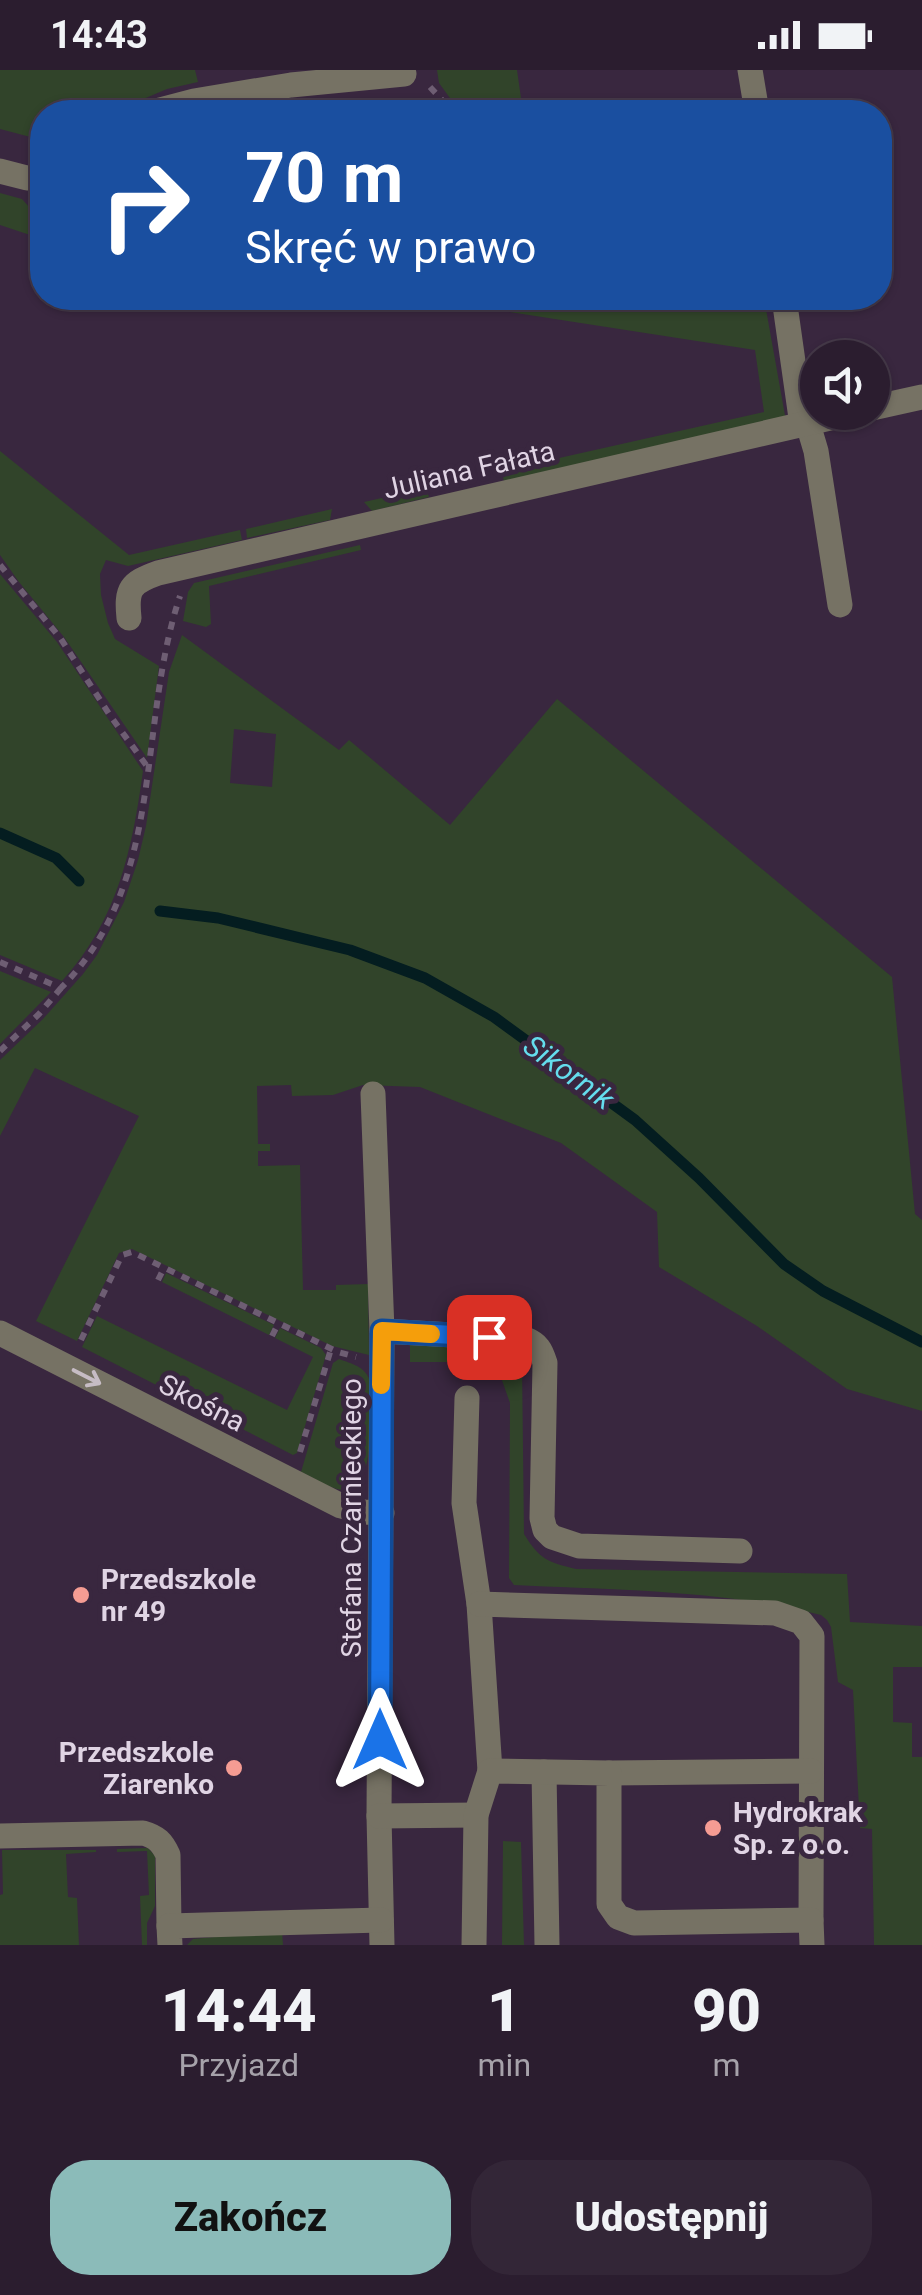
<!DOCTYPE html>
<html lang="pl">
<head>
<meta charset="utf-8">
<style>
  body { margin:0; font-family:Roboto,sans-serif; background:#332637; color:#f1f3f6; height:100vh; display:flex; flex-direction:column; font-size:38px; white-space:nowrap }
  * { box-sizing:border-box; margin:0 }
  p { font-size:32px; color:#a6a2aa }
  .icon { flex:none; width:55px; height:55px; fill:none; stroke:currentColor; stroke-width:2; stroke-linecap:round; stroke-linejoin:round }
  .map { position:relative; height:1875px; overflow:hidden }
  .details { display:flex; flex-direction:column; background:#2b1d2f; flex:1 }
  .details>* { flex:none }
  .banner { position:absolute; left:30px; top:30px; width:862px; height:210px; border-radius:40px; box-shadow:0 2px 8px #0004,0 0 0 2px #473b4b; background:#1a4fa0; color:#fff; overflow:hidden }
  .fabs { position:absolute; left:800px; top:270px; display:grid; gap:20px }
  .fabs a { display:grid; place-items:center; width:90px; height:90px; border-radius:50%; background:#2b1d2f; box-shadow:0 2px 8px #0004,0 0 0 2px #473b4b; font-size:50px }
  .pin { position:absolute; display:grid; place-items:center; width:85px; height:85px; color:#fff; margin:-42px; border-radius:20px; box-shadow:0 5px 15px #0006 }
  .me { position:absolute; width:110px; margin:-55px; rotate:0deg; stroke-linejoin:round; filter:drop-shadow(0 0 8px #0008) }
  .turn { display:flex; align-items:center; gap:35px; height:210px; padding:0 50px; font-size:45px }
  .turn .icon { width:130px; height:130px; stroke-width:2.5 }
  .turn b { display:block; font-size:70px; line-height:85px }
  .eta { display:flex; justify-content:space-evenly; align-items:center; height:170px; text-align:center }
  .eta b { font-size:60px; font-weight:800; line-height:70px }
  .primary-button { display:flex; gap:20px; margin-top:auto; padding:20px 50px }
  .primary-button a { flex:1; height:115px; border-radius:40px; background:#8bbbb9; color:#111; font-size:40px; font-weight:800; line-height:115px; text-align:center }
  .primary-button a+a { background:#332637; color:#f1f3f6 }
  .status { display:flex; justify-content:space-between; align-items:center; height:70px; padding:0 50px; background:#2b1d2f; direction:ltr }
  .status svg { height:28px; fill:currentColor }
  .map>svg:first-child { display:block }
  .green { fill:#31442a; fill-rule:evenodd }
  .lines { fill:none; stroke-linecap:round; stroke-linejoin:round }
  .stream { stroke:#041d20; stroke-width:11 }
  .path { stroke:#6e5e73; stroke-width:6; stroke-dasharray:8 8; stroke-linecap:butt }
  .minor { stroke:#767264; stroke-width:25 }
  .oneway { stroke:#c6bcc4 }
  .route-casing { stroke:#114b97; stroke-width:25 }
  .route { stroke:#1a73e8; stroke-width:18 }
  .slow { stroke:#f59e0b; stroke-width:18 }
  .poi-dot { fill:#f59c93; stroke:#39273f; stroke-width:4 }
  .labels { text-anchor:middle; dominant-baseline:central; stroke-width:10; stroke-linejoin:round; paint-order:stroke }
  .street-label { font-size:28px; fill:#e0d4e4; stroke:#39273f }
  .poi-label { font-size:28px; font-weight:bold; fill:#e0d4e4; stroke:#39273f; text-anchor:start }
  .water-label { font-size:30px; font-style:italic; fill:#64dded; stroke:#39273f }
</style>
</head>
<body>
<div class="status"><b>14:43</b><svg viewBox="0 0 49 12"><path d="M0 12V9h3v3zM5 12V6h3v6zM10 12V3h3v9zM15 12V0h3v12zM26 1h20v11H26zM47 4h2v5h-2z"/></svg></div>
<div class="map">
<svg width="922" height="1875" viewBox="0 0 922 1875">
  <rect width="100%" height="100%" fill="#39273f"/>
  <g class="green">
    <polygon points="0,0 195,0 198,12 167,19 141,30 120,42 42,42 42,70 0,59"/>
    <polygon points="437,0 517,0 523,42 460,42 439,13"/>
    <polygon points="0,123 22,129 30,138 42,143 42,169 0,155"/>
    <polygon points="419,228 764,228 786,351 504,411 501,401 764,342 755,280"/>
    <polygon points="0,381 129,485 240,460 242,470 128,496 106,490 100,504 101,525 108,553 115,569 159,596 147,688 64,567 19,512 0,485"/>
    <polygon points="426,418 429,427 372,441 364,432"/>
    <polygon points="332,439 330,450 247,468 246,459"/>
    <polygon points="360,475 361,480 209,516 211,554 206,557 183,551 188,522 194,513"/>
    <path d="M0,504L57,572L143,701C132,780 118,849 62,911L0,885Z"/>
    <path d="M182,565L339,680L349,670L450,755L557,629L892,907L915,1144L922,1150V1341L847,1319L757,1256L659,1197L657,1142L561,1073L420,1017L363,1015L333,1025L292,1026L291,1015L257,1016L258,1074H270V1081H258V1096L300,1095L303,1220H336V1215L368,1214L369,1285L332,1276L132,1179L119,1183L77,1271L36,1251L139,1046L35,998L0,1066V990L43,949L83,904L97,885L124,832L138,790L146,756L169,602ZM234,659L276,664L272,717L230,713Z"/>
    <polygon points="0,901 51,922 0,974"/>
    <polygon points="166,1203 274,1255 269,1265 162,1212"/>
    <polygon points="97,1246 287,1340 313,1287 275,1268 280,1258 321,1278 326,1285 297,1383 293,1385 82,1277"/>
    <path d="M410,1275L509,1280L517,1283L522,1292L524,1464C540,1490 548,1492 576,1499L847,1504L850,1552L922,1556V1597H893V1652L912,1653V1687H922V1875H874L872,1759L860,1758L853,1620L838,1612L831,1557L827,1550L821,1545C721,1520 617,1520 514,1515L509,1508L510,1333L498,1299L471,1292H410Z"/>
    <path d="M339,1289C352,1294 365,1296 370,1311C369,1335 380,1431 337,1419C325,1416 312,1407 301,1402L333,1293Z"/>
    <polygon points="503,1771 521,1772 524,1875 502,1875"/>
    <polygon points="148,1778 155,1786 155,1836 147,1853 147,1875 142,1875 140,1826 149,1825 147,1781 117,1782 117,1779"/>
    <polygon points="2,1780 96,1780 96,1782 66,1784 68,1827 77,1828 79,1875 0,1875 0,1825 3,1824"/>
    <polygon points="282,1861 283,1875 187,1875 193,1869"/>
  </g>
  <g class="lines">
    <g class="stream">
      <polyline points="0,763 56,788 79,811"/>
      <polyline points="160,841 218,848 350,880 425,908 494,947 635,1050 699,1108 784,1194 823,1221 922,1272"/>
    </g>
    <g class="path">
      <polyline points="430,17 453,42"/>
      <polyline points="0,495 61,569 109,644 149,699"/>
      <path d="M0,892L61,918C167,811 136,658 180,526"/>
      <polyline points="0,981 39,944 61,918"/>
      <polyline points="158,1210 164,1198"/>
      <polyline points="272,1266 278,1254"/>
      <polyline points="81,1270 122,1185 132,1182 338,1282 356,1287"/>
      <polyline points="300,1382 331,1279"/>
    </g>
    <g class="minor">
      <polyline points="750,0 757,42"/>
      <polyline points="152,42 194,31 291,15 404,4"/>
      <polyline points="0,101 27,108 42,107"/>
      <polyline points="784,228 802,355"/>
      <polyline points="872,338 922,327"/>
      <polyline points="808,354 816,381 840,535"/>
      <path d="M129,548C126,519 130,513 158,503L856,342"/>
      <polyline points="373,1024 382,1261 379,1746 382,1875"/>
      <path d="M382,1261L525,1269C538,1274 541,1280 545,1293L542,1448L545,1460L552,1467L579,1476L740,1481"/>
      <polyline points="0,1263 341,1436 364,1442 382,1443"/>
      <polyline points="467,1328 464,1433 479,1534 490,1701"/>
      <polyline points="479,1534 775,1543 801,1552 812,1566 811,1850"/>
      <polyline points="544,1702 547,1875"/>
      <polyline points="609,1703 811,1701"/>
      <polyline points="379,1746 476,1745"/>
      <path d="M0,1766L143,1763C157,1767 162,1772 168,1785L169,1856"/>
      <polyline points="170,1875 169,1856 381,1850"/>
      <polyline points="474,1875 476,1745 490,1701 609,1703 609,1834 618,1847 634,1853 811,1850 812,1875"/>
    </g>
  </g>
  <defs><path id="oneway-shaft" d="M-6 0H5M1.5-3L5.5 0L1.5 3" fill="none" stroke-width="1.6" stroke-linecap="round" stroke-linejoin="round" transform="scale(2.5)"/></defs>
  <use class="oneway" href="#oneway-shaft" transform="translate(87 1307) rotate(27)"/>
  <g class="lines">
    <defs>
      <polyline id="route" points="380,1670 382,1261 489,1267"/>
    </defs>
    <use href="#route" class="route-casing"/>
    <use href="#route" class="route"/>
    <polyline class="slow" points="381,1315 382,1261 431,1264"/>
  </g>
  <g class="poi-dot">
    <circle cx="81" cy="1525" r="10"/>
    <circle cx="234" cy="1698" r="10"/>
    <circle cx="713" cy="1758" r="10"/>
  </g>
  <g class="labels">
    <g class="street-label">
      <text transform="translate(469 400) rotate(-13)">Juliana Fałata</text>
      <text transform="translate(202 1333) rotate(27)">Skośna</text>
      <text transform="translate(351 1448) rotate(-90)">Stefana Czarnieckiego</text>
    </g>
    <g class="poi-label">
      <text x="101" y="1509">Przedszkole<tspan x="101" dy="32">nr 49</tspan></text>
      <text x="214" y="1682" text-anchor="end">Przedszkole<tspan x="214" dy="32">Ziarenko</tspan></text>
      <text x="733" y="1742">Hydrokrak<tspan x="733" dy="32">Sp. z o.o.</tspan></text>
    </g>
    <g class="water-label">
      <text transform="translate(569 1002) rotate(36)">Sikornik</text>
    </g>
  </g>
</svg>
<div class="fabs">
<a><svg class="icon" aria-label="sound" viewBox="0 0 24 24"><path d="M4 9h4l5-4v14l-5-4H4zM17 9q2 3 0 6"/></svg></a>
</div>
<div class="pin" style="left:489px;top:1267px;background:#d93025"><svg class="icon" aria-label="arrive" viewBox="0 0 24 24"><path d="M6 21V4h12l-3 4 3 4H6"/></svg></div>
<svg class="me" style="left:380px;top:1670px" viewBox="-20 -20 40 40"><path d="M0-17L14 15 0 8-14 15z" fill="#1a73e8" stroke="#fff" stroke-width="4"/></svg>
<div class="banner">
<div class="turn"><svg class="icon" aria-label="right" viewBox="0 0 24 24"><path d="M7 20v-9h11M14 6l5 5-5 5"/></svg><div><b>70 m</b>Skręć w prawo</div></div>
</div>
</div>
<section class="details">
<div class="eta">
<div><b>14:44</b><p>Przyjazd</p></div>
<div><b>1</b><p>min</p></div>
<div><b>90</b><p>m</p></div>
</div>
<div class="primary-button"><a>Zakończ</a><a>Udostępnij</a></div>
</section>
</body>
</html>
